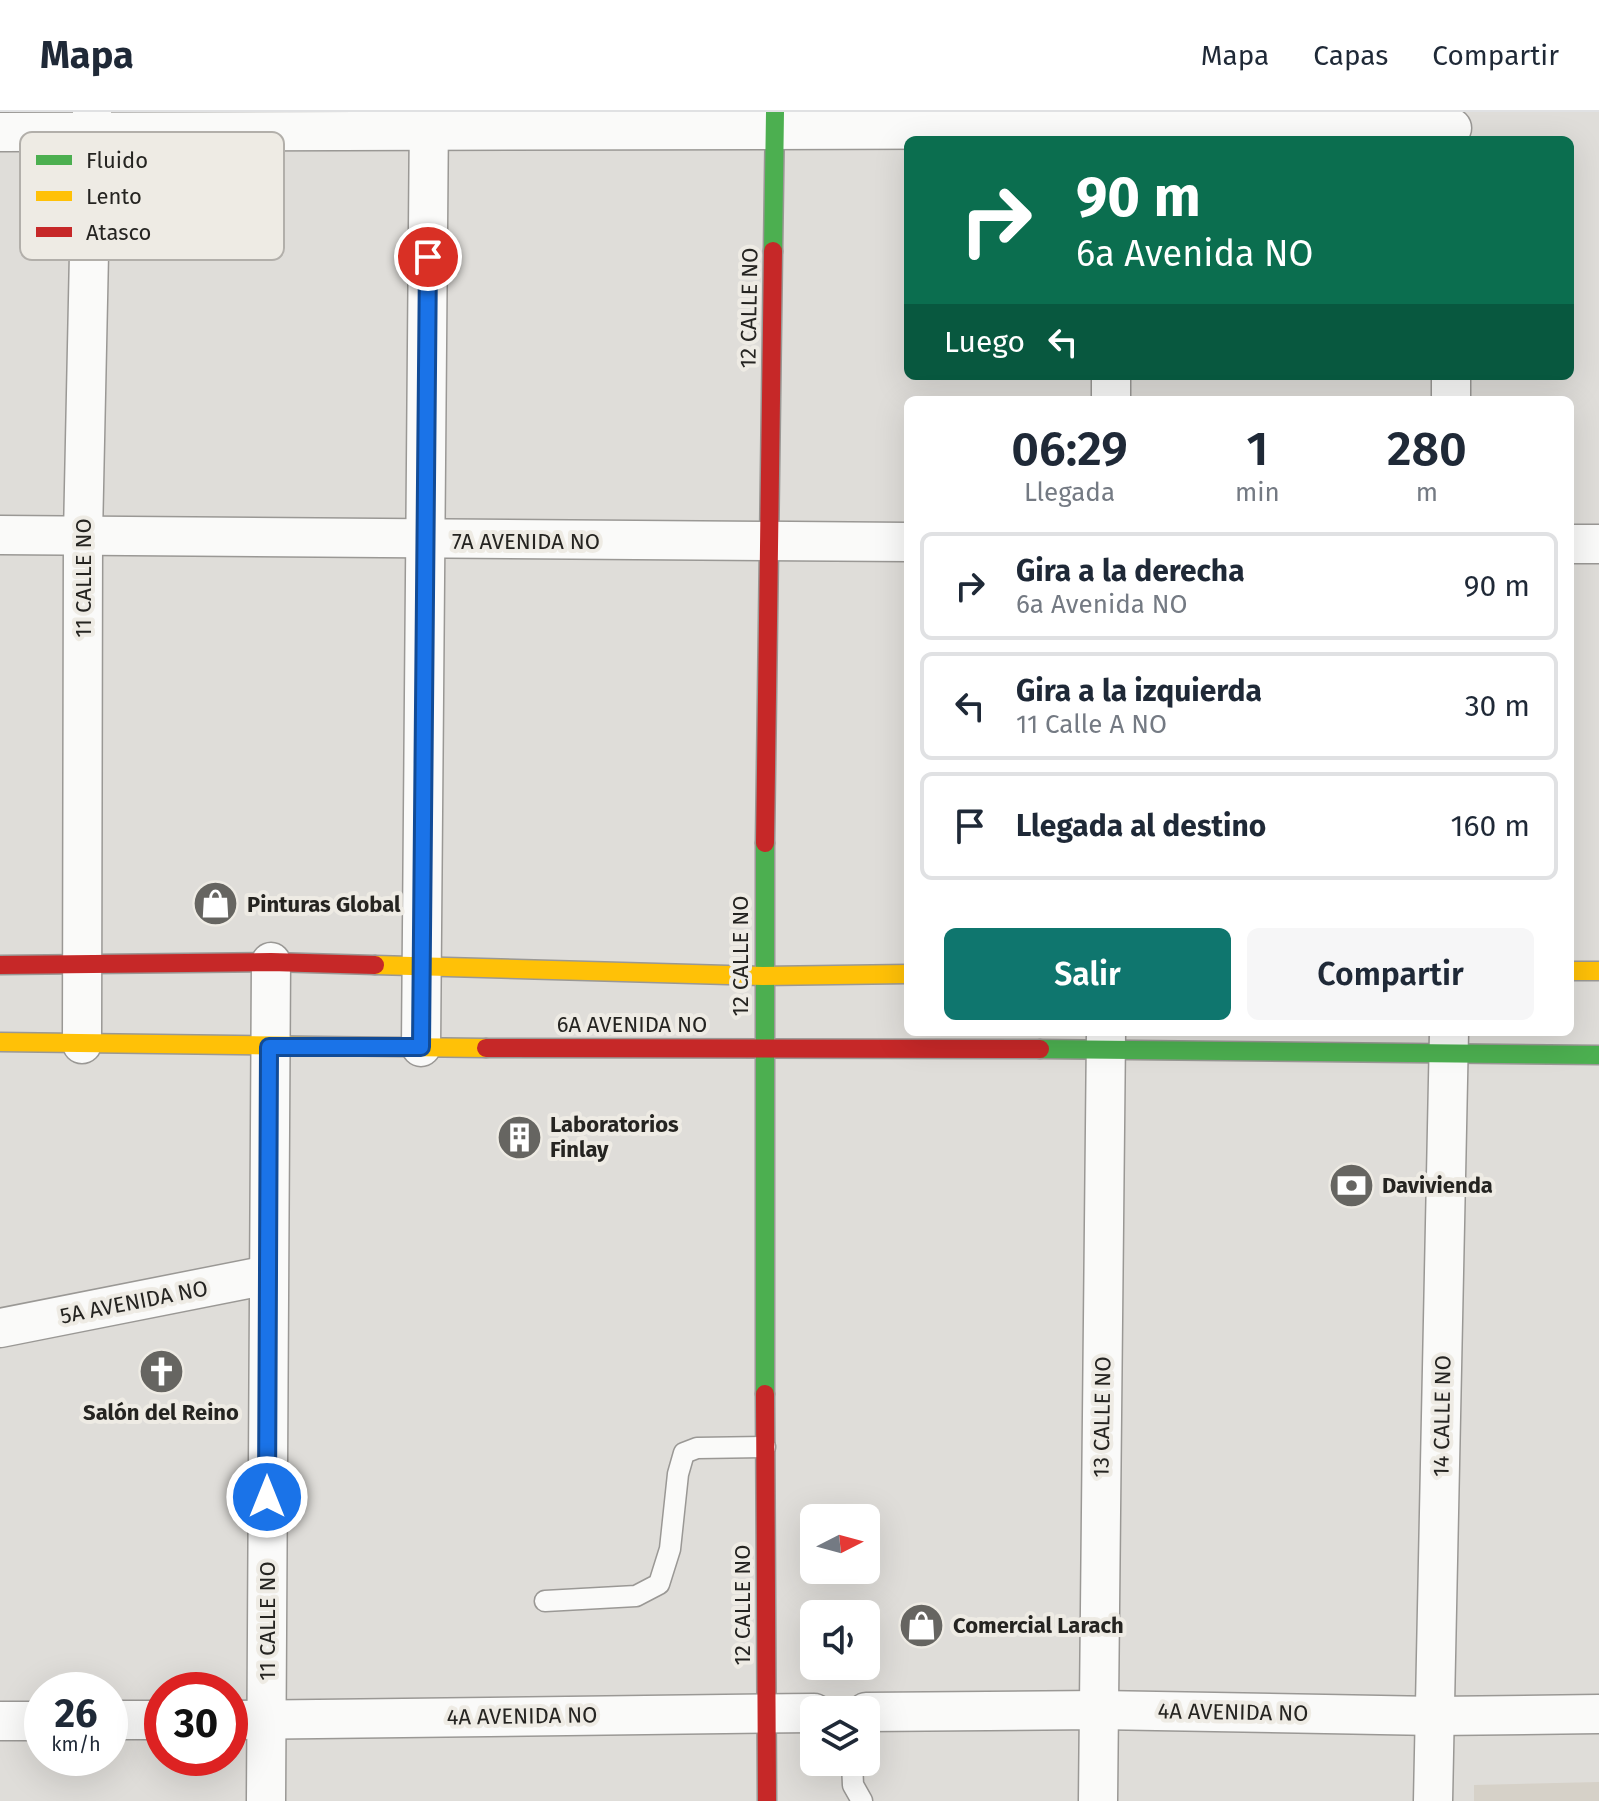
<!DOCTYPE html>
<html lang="es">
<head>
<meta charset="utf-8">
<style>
  body { margin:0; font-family:"Fira Sans",sans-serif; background:#f6f6f7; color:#1f2937; height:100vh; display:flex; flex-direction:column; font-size:30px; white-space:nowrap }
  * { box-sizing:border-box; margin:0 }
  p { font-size:26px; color:#747a83 }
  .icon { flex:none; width:44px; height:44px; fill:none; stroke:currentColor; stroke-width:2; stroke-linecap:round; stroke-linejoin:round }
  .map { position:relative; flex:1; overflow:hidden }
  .side { position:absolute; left:904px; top:284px; width:670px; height:640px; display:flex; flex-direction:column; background:#fff; border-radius:12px; box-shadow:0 8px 32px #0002 }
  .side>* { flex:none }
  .hud { position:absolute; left:904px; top:24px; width:670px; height:244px; border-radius:12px; box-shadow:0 8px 32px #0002; background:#0b6e4f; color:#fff; overflow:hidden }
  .needle { width:52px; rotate:84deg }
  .controls { position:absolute; left:800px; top:1392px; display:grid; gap:16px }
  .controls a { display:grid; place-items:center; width:80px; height:80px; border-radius:12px; background:#fff; box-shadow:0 8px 32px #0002; font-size:40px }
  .speed { position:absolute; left:24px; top:1560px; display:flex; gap:16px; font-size:40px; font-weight:700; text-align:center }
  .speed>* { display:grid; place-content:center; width:104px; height:104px; border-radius:50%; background:#fff; box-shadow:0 8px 32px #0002; line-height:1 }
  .speed small { font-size:20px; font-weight:400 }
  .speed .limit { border:12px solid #d22; background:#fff; color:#111 }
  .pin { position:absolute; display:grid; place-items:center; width:68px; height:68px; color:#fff; margin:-34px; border:4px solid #fff; border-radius:50%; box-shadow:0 2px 8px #0007 }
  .me { position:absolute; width:88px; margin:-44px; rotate:0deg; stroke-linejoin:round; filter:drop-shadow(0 0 6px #0008) }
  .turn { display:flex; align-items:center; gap:28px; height:168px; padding:0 40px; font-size:36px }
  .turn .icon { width:104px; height:104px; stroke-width:2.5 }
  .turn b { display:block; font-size:56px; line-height:68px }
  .then { display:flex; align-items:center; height:76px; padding:0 40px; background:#0003; gap:16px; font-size:30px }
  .eta { display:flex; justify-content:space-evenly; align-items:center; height:136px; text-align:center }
  .eta b { font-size:48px; font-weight:600; line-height:56px }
  .primary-button { display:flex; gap:16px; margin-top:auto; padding:16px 40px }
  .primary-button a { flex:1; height:92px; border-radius:12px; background:#0f766e; color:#fff; font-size:32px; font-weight:600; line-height:92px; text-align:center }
  .primary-button a+a { background:#f6f6f7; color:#1f2937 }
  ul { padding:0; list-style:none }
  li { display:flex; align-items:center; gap:24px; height:108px; margin:0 16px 12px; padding:0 24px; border:4px solid #e0e1e3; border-radius:12px }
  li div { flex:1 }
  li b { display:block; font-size:30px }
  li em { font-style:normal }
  header { display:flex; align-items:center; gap:48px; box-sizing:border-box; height:112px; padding:0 40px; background:#fff; border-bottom:2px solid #e0e1e3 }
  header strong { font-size:38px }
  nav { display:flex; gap:44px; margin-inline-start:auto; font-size:28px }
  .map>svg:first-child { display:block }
  .built { fill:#d6d1c8 }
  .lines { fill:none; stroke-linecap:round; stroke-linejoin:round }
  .lane-casing { stroke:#9a9895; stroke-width:23 }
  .street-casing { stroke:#9a9895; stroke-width:41 }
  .fast-casing { stroke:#9a9895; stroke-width:21 }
  .slow-casing { stroke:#9a9895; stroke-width:21 }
  .jam-casing { stroke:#9a9895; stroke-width:21 }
  .lane { stroke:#fafaf9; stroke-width:20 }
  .street { stroke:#fafaf9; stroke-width:38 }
  .fast { stroke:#4caf50; stroke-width:18 }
  .slow { stroke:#ffc107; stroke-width:18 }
  .jam { stroke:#c62828; stroke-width:18 }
  .route-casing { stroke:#114b97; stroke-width:20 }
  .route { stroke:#1a73e8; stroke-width:14 }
  .labels { text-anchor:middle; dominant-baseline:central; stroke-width:8; stroke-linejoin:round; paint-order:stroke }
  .street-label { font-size:22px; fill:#252421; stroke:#eeebe4 }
  .poi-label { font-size:22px; font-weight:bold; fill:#252421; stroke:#eeebe4; text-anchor:start }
  .key { fill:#eeebe4; stroke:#b2afaa; stroke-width:2 }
  .key-label { font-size:22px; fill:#252421 }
</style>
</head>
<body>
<header>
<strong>Mapa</strong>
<nav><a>Mapa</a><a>Capas</a><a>Compartir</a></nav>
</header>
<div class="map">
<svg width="1599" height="1689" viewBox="0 0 1599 1689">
  <rect width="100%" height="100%" fill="#dfddd9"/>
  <polygon class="built" points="1599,1670 1599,1689 1474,1689 1474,1673"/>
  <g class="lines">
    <defs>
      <g id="lane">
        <polyline points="545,1489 636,1484 659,1472 670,1437 678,1362 684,1341 697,1336 765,1335"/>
        <polyline points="852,1650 853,1673 862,1689"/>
      </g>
      <g id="street">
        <polyline points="0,20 1452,16"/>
        <polyline points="1111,288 1111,264"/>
        <polyline points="1451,288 1451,264"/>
        <polyline points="0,423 908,430"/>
        <polyline points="1570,432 1599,432"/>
        <polyline points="82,932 83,423 92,0"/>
        <polyline points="421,935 429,0"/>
        <polyline points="0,1216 268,1163"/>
        <polyline points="866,1600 1099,1598 1435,1604 1599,1602"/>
        <polyline points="110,1608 162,1608"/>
        <polyline points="230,1608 814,1601"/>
        <polyline points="0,1609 42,1609"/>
        <polyline points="266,1689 271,850"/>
        <polyline points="1098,1689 1106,920"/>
        <polyline points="1433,1689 1449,920"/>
      </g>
      <g id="fast">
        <polyline points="773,139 775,0"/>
        <polyline points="765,731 765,1282"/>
        <polyline points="1040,937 1599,943"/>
      </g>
      <g id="slow">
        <polyline points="375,853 763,864 908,862"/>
        <polyline points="1570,859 1599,859"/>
        <polyline points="0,930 486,936"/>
      </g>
      <g id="jam">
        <polyline points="765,731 773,139"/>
        <polyline points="0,853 271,850 375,853"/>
        <polyline points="486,936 1040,937"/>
        <polyline points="765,1282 767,1689"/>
      </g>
    </defs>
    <use href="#lane" class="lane-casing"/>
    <use href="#street" class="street-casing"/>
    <use href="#fast" class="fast-casing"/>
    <use href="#slow" class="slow-casing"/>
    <use href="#jam" class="jam-casing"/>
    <use href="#lane" class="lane"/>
    <use href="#street" class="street"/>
    <use href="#fast" class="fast"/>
    <use href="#slow" class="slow"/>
    <use href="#jam" class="jam"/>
  </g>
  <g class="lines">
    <defs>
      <polyline id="route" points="267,1385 269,935 421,935 428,145"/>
    </defs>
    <use href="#route" class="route-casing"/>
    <use href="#route" class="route"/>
  </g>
  <defs>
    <symbol id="shop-disc" viewBox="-11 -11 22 22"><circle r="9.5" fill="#666561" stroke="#eeebe4"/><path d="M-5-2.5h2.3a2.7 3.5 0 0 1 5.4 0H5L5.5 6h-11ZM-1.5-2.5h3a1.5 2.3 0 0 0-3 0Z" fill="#fff"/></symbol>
    <symbol id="building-disc" viewBox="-11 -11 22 22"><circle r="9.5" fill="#666561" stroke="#eeebe4"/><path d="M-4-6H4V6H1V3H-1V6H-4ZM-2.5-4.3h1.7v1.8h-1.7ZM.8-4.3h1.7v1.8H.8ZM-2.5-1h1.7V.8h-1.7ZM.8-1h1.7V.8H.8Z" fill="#fff"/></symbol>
    <symbol id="bank-disc" viewBox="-11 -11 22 22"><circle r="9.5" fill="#666561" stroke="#eeebe4"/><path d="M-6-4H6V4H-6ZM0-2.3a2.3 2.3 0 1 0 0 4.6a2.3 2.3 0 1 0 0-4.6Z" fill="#fff"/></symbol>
    <symbol id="church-disc" viewBox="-11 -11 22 22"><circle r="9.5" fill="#666561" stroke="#eeebe4"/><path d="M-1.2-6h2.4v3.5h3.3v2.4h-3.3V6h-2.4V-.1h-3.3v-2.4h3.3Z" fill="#fff"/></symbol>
  </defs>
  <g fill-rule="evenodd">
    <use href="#shop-disc" x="190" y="766" width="51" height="51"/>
    <use href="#building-disc" x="494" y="1000" width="51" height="51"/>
    <use href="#bank-disc" x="1326" y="1048" width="51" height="51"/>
    <use href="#church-disc" x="136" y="1234" width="51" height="51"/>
    <use href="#shop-disc" x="896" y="1488" width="51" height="51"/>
  </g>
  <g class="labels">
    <g class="street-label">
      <text transform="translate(749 196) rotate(-89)">12 CALLE NO</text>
      <text x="526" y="429">7A AVENIDA NO</text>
      <text transform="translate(83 466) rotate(-90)">11 CALLE NO</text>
      <text transform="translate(740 844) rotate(-90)">12 CALLE NO</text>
      <text x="632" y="912">6A AVENIDA NO</text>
      <text transform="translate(134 1190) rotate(-11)">5A AVENIDA NO</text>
      <text transform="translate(1442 1304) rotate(-89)">14 CALLE NO</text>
      <text transform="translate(1102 1305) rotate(-89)">13 CALLE NO</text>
      <text transform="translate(742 1493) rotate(-90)">12 CALLE NO</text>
      <text transform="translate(267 1509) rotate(-90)">11 CALLE NO</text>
      <text transform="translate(1233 1600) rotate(1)">4A AVENIDA NO</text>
      <text transform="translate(522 1604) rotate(-1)">4A AVENIDA NO</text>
    </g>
    <g class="poi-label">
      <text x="247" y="792">Pinturas Global</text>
      <text x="550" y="1012">Laboratorios<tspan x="550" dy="25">Finlay</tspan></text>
      <text x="1382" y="1073">Davivienda</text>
      <text x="161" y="1300" text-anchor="middle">Salón del Reino</text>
      <text x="953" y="1513">Comercial Larach</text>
    </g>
  </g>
  <rect x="20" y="20" width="264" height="128" rx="12" class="key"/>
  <rect x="36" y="43" width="36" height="10" fill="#4caf50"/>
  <rect x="36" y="79" width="36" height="10" fill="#ffc107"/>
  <rect x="36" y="115" width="36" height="10" fill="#c62828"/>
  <g class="key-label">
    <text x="86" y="56">Fluido</text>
    <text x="86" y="92">Lento</text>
    <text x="86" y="128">Atasco</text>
  </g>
</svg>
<div class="controls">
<a><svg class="needle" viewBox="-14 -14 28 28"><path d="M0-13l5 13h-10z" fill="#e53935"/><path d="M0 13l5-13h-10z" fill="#747a83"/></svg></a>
<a><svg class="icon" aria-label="sound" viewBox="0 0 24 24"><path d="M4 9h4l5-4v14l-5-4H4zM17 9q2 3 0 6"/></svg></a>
<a><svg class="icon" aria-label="layers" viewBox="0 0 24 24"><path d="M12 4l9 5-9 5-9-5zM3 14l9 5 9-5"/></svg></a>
</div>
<div class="speed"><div>26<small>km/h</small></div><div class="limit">30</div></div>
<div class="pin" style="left:428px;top:145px;background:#d93025"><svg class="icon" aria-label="arrive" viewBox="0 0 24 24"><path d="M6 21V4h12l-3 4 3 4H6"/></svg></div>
<svg class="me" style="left:267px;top:1385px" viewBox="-20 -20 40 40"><circle r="17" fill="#1a73e8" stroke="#fff" stroke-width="3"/><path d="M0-11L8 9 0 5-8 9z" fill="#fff"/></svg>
<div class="hud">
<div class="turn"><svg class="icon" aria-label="right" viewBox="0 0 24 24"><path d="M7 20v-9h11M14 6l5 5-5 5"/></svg><div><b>90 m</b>6a Avenida NO</div></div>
<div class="then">Luego<svg class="icon" aria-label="left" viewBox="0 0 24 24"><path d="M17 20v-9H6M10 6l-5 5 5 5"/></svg></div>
</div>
<section class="side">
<div class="eta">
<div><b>06:29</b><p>Llegada</p></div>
<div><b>1</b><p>min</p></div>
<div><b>280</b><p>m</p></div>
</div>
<ul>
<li><svg class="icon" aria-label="right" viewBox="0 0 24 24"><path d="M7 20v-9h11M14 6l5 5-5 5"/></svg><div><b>Gira a la derecha</b><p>6a Avenida NO</p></div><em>90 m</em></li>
<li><svg class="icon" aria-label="left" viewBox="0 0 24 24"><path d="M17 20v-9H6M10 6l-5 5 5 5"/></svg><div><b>Gira a la izquierda</b><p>11 Calle A NO</p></div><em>30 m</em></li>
<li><svg class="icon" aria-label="arrive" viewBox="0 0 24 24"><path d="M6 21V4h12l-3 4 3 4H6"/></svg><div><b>Llegada al destino</b></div><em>160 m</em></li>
</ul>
<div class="primary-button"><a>Salir</a><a>Compartir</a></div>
</section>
</div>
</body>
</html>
